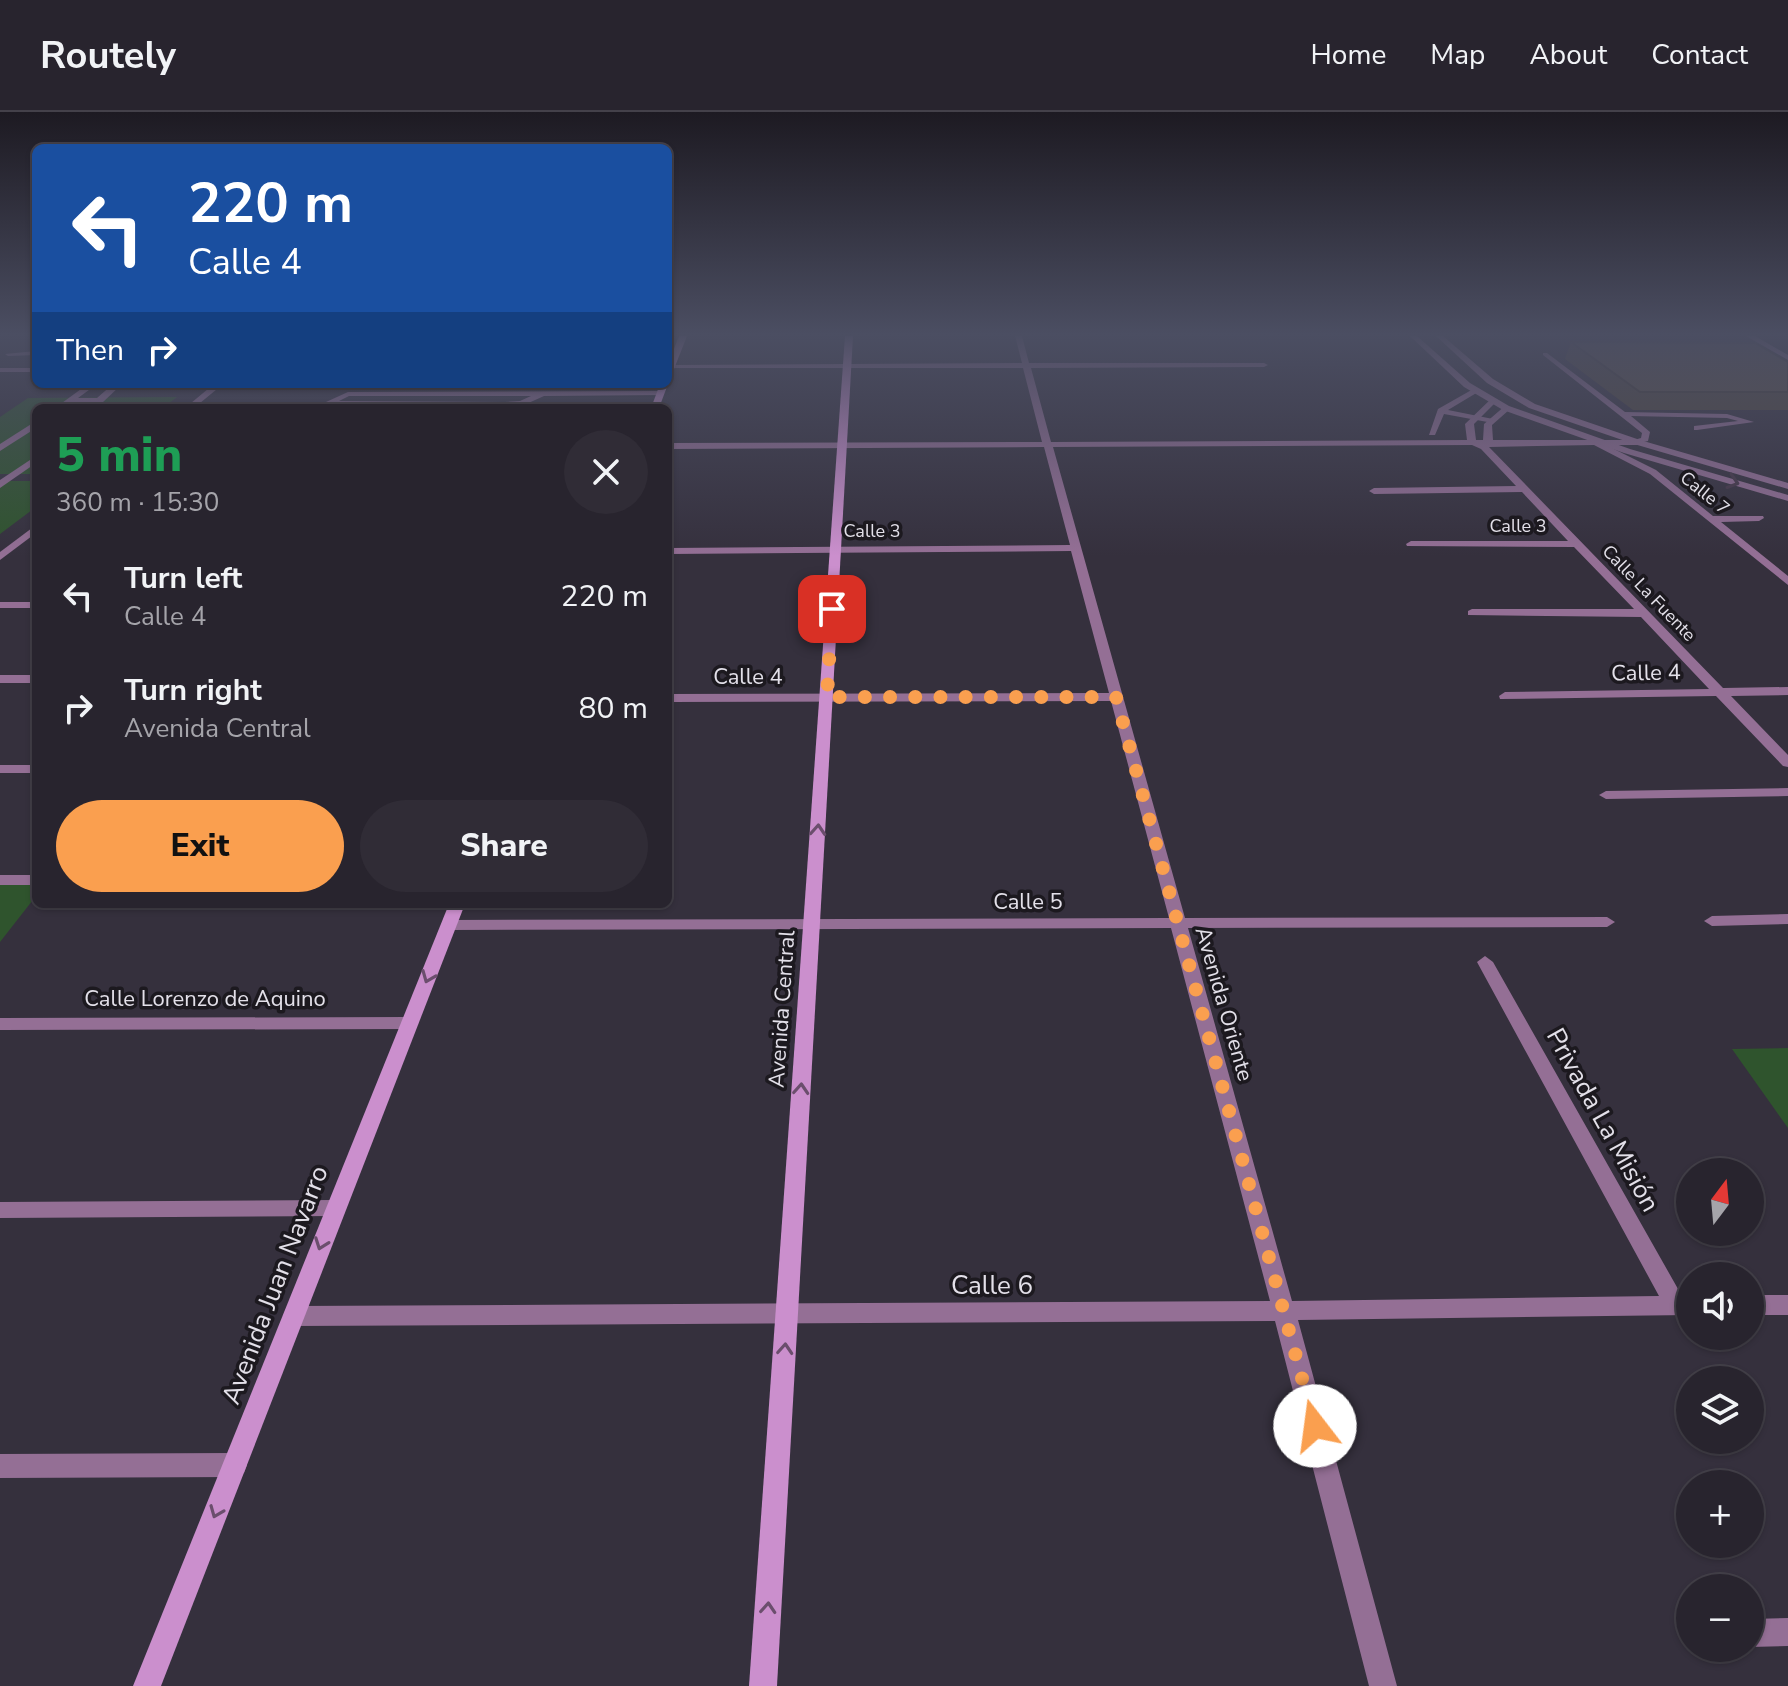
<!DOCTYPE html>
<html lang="en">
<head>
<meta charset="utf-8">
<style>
  body { margin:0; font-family:"Nunito Sans",sans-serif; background:#302c36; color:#f1f3f6; height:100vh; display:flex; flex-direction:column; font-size:30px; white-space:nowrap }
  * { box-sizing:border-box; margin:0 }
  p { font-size:26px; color:#a5a4aa }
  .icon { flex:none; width:44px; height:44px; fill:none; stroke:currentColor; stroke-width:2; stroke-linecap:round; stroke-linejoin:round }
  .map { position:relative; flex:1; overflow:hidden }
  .sheet { position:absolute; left:32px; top:292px; width:640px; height:504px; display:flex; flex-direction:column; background:#28242e; border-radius:12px; box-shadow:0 2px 6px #0004,0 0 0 2px #44414a }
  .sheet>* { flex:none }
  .guide { position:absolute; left:32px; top:32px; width:640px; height:244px; border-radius:12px; box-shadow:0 2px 6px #0004,0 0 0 2px #44414a; background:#1a4fa0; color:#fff; overflow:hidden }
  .needle { width:52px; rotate:16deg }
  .buttons { position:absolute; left:1676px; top:1046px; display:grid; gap:16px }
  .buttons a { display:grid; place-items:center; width:88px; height:88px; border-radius:50%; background:#28242e; box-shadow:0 2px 6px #0004,0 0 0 2px #44414a; font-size:40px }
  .pin { position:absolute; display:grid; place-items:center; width:68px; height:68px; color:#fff; margin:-34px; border-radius:16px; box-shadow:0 4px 12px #0006 }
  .me { position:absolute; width:88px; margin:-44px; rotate:345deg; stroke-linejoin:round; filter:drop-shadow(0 0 6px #0008) }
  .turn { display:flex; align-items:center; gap:28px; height:168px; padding:0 24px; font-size:36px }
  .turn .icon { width:104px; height:104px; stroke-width:2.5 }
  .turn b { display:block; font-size:56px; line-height:68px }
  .then { display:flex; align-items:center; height:76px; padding:0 24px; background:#0003; gap:16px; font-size:30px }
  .round { display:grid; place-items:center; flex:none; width:84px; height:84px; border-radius:42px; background:#302c36 }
  .head { display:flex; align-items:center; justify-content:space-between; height:136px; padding:0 24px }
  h1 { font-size:48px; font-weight:800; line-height:60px; color:#1e9e55 }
  .cta { display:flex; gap:16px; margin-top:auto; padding:16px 24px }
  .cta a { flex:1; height:92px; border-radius:48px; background:#fa9f4f; color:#111; font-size:32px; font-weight:800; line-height:92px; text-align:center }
  .cta a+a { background:#302c36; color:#f1f3f6 }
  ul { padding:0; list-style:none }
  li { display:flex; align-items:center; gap:24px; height:112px; padding:0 24px }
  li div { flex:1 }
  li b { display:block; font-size:30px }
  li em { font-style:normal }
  header { display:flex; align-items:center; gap:48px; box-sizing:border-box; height:112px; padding:0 40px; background:#28242e; border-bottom:2px solid #44414a }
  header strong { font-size:38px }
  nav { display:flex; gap:44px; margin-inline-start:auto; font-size:28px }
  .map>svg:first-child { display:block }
  .green { fill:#2f542d }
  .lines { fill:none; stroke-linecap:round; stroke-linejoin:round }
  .service { fill:#946f95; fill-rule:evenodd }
  .minor { fill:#946f95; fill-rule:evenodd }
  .tertiary { fill:#946f95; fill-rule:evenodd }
  .secondary { fill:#cb8fcd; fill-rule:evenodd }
  .wall { fill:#4e453a }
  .building { fill:#5b5044; stroke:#403830; stroke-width:2 }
  .oneway { stroke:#463748 }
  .oneway2 { stroke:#6b4e6d }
  .route { stroke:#fa9f4f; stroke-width:14; stroke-dasharray:0 25.2 }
  .labels { text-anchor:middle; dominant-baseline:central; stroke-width:7; stroke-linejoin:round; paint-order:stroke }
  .far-street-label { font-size:18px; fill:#e3e0e9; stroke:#1c191f }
  .street-label { font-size:22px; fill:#e3e0e9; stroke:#1c191f }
  .near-street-label { font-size:26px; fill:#e3e0e9; stroke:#1c191f }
</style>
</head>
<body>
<header>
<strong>Routely</strong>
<nav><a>Home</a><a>Map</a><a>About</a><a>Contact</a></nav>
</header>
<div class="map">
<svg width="1788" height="1574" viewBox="0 0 1788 1574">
  <rect width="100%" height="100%" fill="#35303d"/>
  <g class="green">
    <polygon points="177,285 163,296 36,296 36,362 0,362 0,305 28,286"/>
    <polygon points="0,369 36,369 36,395 0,422"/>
    <polygon points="0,769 36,769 36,784 0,830"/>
    <polygon points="1788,936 1788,1016 1732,937"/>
  </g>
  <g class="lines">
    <g class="service">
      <polygon points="36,239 36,243 8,244 5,242"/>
      <polygon points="1543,241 1547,241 1625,300 1727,302 1754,310 1697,318 1694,318 1694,314 1738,309 1727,306 1631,304 1650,320 1648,329 1634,332 1634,328 1641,326 1642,321 1543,243"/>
      <polygon points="1475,276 1478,276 1478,280 1448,298 1493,307 1493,311 1444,302 1435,323 1429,323 1438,297"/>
      <path d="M660,279L664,281L663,283L544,284L524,293L505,294H346L326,290L348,280ZM349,284H531L520,289L505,290L339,289Z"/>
    </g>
    <g class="minor">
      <polygon points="1015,224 1022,224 1029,251 1264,251 1268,253 1264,255 1031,256 1051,330 1467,328 1465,312 1492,286 1495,287 1495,291 1474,312 1476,328 1483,328 1484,312 1506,293 1510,296 1509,298 1492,313 1493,328 1640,328 1640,332 1637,333 1606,333 1656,358 1713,404 1763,404 1764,406 1759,409 1721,410 1788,464 1788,473 1650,362 1594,333 1489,335 1723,576 1788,575 1788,583 1731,584 1788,643 1788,655 1783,654 1716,584 1500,587 1499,584 1505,580 1709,577 1641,505 1468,503 1468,499 1472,497 1634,497 1574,435 1407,434 1406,432 1411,429 1568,429 1522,380 1374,382 1369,379 1374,376 1516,374 1481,337 1472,333 1053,335 1185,806 1607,805 1615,810 1607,815 1188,816 1292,1189 1659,1184 1477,850 1485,844 1493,850 1682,1184 1690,1183 1690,1203 1298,1208 1397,1574 1369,1574 1275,1209 294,1214 286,1211 283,1204 286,1197 294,1194 1270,1189 1171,816 449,818 441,813 449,808 1169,806 1111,589 668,590 668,582 1109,581 1071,439 668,442 668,436 1070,433 1044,335 668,337 668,331 1042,330 1023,256 668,256 671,253 1022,251"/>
      <polygon points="1746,224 1755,224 1788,243 1788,248"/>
      <rect x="0" y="256" width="36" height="4"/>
      <polygon points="88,272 97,272 78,286 97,286 113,272 122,272 102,291 71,292 65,296 55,296"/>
      <polygon points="214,272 665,272 667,274 663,276 217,277 194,296 185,296"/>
      <polygon points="36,309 36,316 0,339 0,332"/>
      <polygon points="36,344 36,351 0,376 0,368"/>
      <polygon points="36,413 36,421 0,448 0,440"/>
      <rect x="0" y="490" width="36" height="6"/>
      <rect x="0" y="563" width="36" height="8"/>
      <rect x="0" y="653" width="36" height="8"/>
      <polygon points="1788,676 1788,684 1606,687 1599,683 1606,679"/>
      <rect x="0" y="763" width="36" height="10"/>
      <polygon points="1788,802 1788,812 1712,814 1704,809 1712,804"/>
      <polygon points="409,905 415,907 418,911 415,915 409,917 0,918 0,906"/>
      <polygon points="334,1088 341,1090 344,1096 341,1102 334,1104 0,1106 0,1090"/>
      <rect x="1750" y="1183" width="38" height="20"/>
      <polygon points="235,1341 244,1345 247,1353 244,1361 235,1365 0,1366 0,1342"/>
      <polygon points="1788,1506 1788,1534 1750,1535 1750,1507"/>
    </g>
    <g class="tertiary">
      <polygon points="1410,224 1417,224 1470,271 1509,294 1630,337 1788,383 1788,389 1624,341 1503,298 1464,275"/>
      <polygon points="1436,224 1443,224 1493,267 1535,292 1640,328 1788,371 1788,377 1634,332 1529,296 1487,271"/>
    </g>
    <g class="secondary">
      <polygon points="679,224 687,224 672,262 668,264 668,252"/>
      <polygon points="845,224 853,224 777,1574 749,1574"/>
      <polygon points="660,272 668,272 659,296 651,296"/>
      <polygon points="449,792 465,792 161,1574 133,1574"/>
    </g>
  </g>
  <polygon class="wall" points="1571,230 1788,250 1788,298 1633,298 1565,247"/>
  <polygon class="building" points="1571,230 1755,231 1788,250 1788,280 1640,280"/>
  <defs><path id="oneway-chevron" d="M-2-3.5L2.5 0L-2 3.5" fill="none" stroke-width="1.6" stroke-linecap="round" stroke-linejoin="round" transform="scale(2)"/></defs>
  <use class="oneway" href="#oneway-chevron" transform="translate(1733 370) rotate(17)"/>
  <g class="oneway2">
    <use href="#oneway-chevron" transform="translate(818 718) rotate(-86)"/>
    <use href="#oneway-chevron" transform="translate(428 865) rotate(112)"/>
    <use href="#oneway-chevron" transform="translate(801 977) rotate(-86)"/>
    <use href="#oneway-chevron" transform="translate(321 1132) rotate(110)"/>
    <use href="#oneway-chevron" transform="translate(785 1237) rotate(-86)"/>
    <use href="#oneway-chevron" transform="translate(216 1400) rotate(112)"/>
    <use href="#oneway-chevron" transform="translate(768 1496) rotate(-86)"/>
  </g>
  <linearGradient id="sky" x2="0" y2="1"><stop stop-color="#1d1a22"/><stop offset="0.5" stop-color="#4b4e62"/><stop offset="1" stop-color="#4b4e62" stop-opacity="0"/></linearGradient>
  <rect width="1788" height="444" fill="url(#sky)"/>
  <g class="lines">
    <polyline class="route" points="832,497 827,585 1116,585 1315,1314"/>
  </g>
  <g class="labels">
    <g class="far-street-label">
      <text transform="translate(1705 381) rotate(39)">Calle 7</text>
      <text x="1518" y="414">Calle 3</text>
      <text x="872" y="419">Calle 3</text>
      <text transform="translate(1649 481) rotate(46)">Calle La Fuente</text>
    </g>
    <g class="street-label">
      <text transform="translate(1646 561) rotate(-1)">Calle 4</text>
      <text x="748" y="565">Calle 4</text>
      <text x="1028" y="790">Calle 5</text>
      <text x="205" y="887">Calle Lorenzo de Aquino</text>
      <text transform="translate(1224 892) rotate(74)">Avenida Oriente</text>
      <text transform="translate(782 897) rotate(-86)">Avenida Central</text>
    </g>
    <g class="near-street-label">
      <text transform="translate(1603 1008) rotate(61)">Privada La Misión</text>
      <text transform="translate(275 1173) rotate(-69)">Avenida Juan Navarro</text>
      <text x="992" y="1173">Calle 6</text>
    </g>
  </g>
</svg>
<div class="buttons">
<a><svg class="needle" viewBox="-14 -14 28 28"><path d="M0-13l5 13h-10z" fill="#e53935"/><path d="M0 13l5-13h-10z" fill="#a5a4aa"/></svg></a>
<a><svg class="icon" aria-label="sound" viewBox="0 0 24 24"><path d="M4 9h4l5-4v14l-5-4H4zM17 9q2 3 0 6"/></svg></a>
<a><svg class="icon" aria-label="layers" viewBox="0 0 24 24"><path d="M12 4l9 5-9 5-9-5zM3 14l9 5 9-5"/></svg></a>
<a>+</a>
<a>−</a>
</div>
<div class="pin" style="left:832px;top:497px;background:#d93025"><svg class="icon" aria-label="arrive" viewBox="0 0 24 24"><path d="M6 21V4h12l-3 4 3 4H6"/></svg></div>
<svg class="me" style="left:1315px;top:1314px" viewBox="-20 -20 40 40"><circle r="19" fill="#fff"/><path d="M0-13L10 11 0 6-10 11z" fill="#fa9f4f"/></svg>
<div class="guide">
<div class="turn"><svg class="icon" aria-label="left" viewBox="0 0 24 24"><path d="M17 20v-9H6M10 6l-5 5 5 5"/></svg><div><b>220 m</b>Calle 4</div></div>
<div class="then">Then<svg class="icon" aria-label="right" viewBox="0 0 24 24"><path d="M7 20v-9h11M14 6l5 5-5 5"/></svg></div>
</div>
<section class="sheet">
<div class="head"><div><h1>5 min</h1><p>360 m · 15:30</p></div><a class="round"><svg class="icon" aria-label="close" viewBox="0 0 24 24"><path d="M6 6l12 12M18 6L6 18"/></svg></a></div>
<ul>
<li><svg class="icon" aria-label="left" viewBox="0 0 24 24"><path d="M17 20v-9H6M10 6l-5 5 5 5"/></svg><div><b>Turn left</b><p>Calle 4</p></div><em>220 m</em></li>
<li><svg class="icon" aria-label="right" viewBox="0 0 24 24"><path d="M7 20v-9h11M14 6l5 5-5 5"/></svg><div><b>Turn right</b><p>Avenida Central</p></div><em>80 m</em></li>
</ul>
<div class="cta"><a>Exit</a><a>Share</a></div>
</section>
</div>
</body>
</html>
